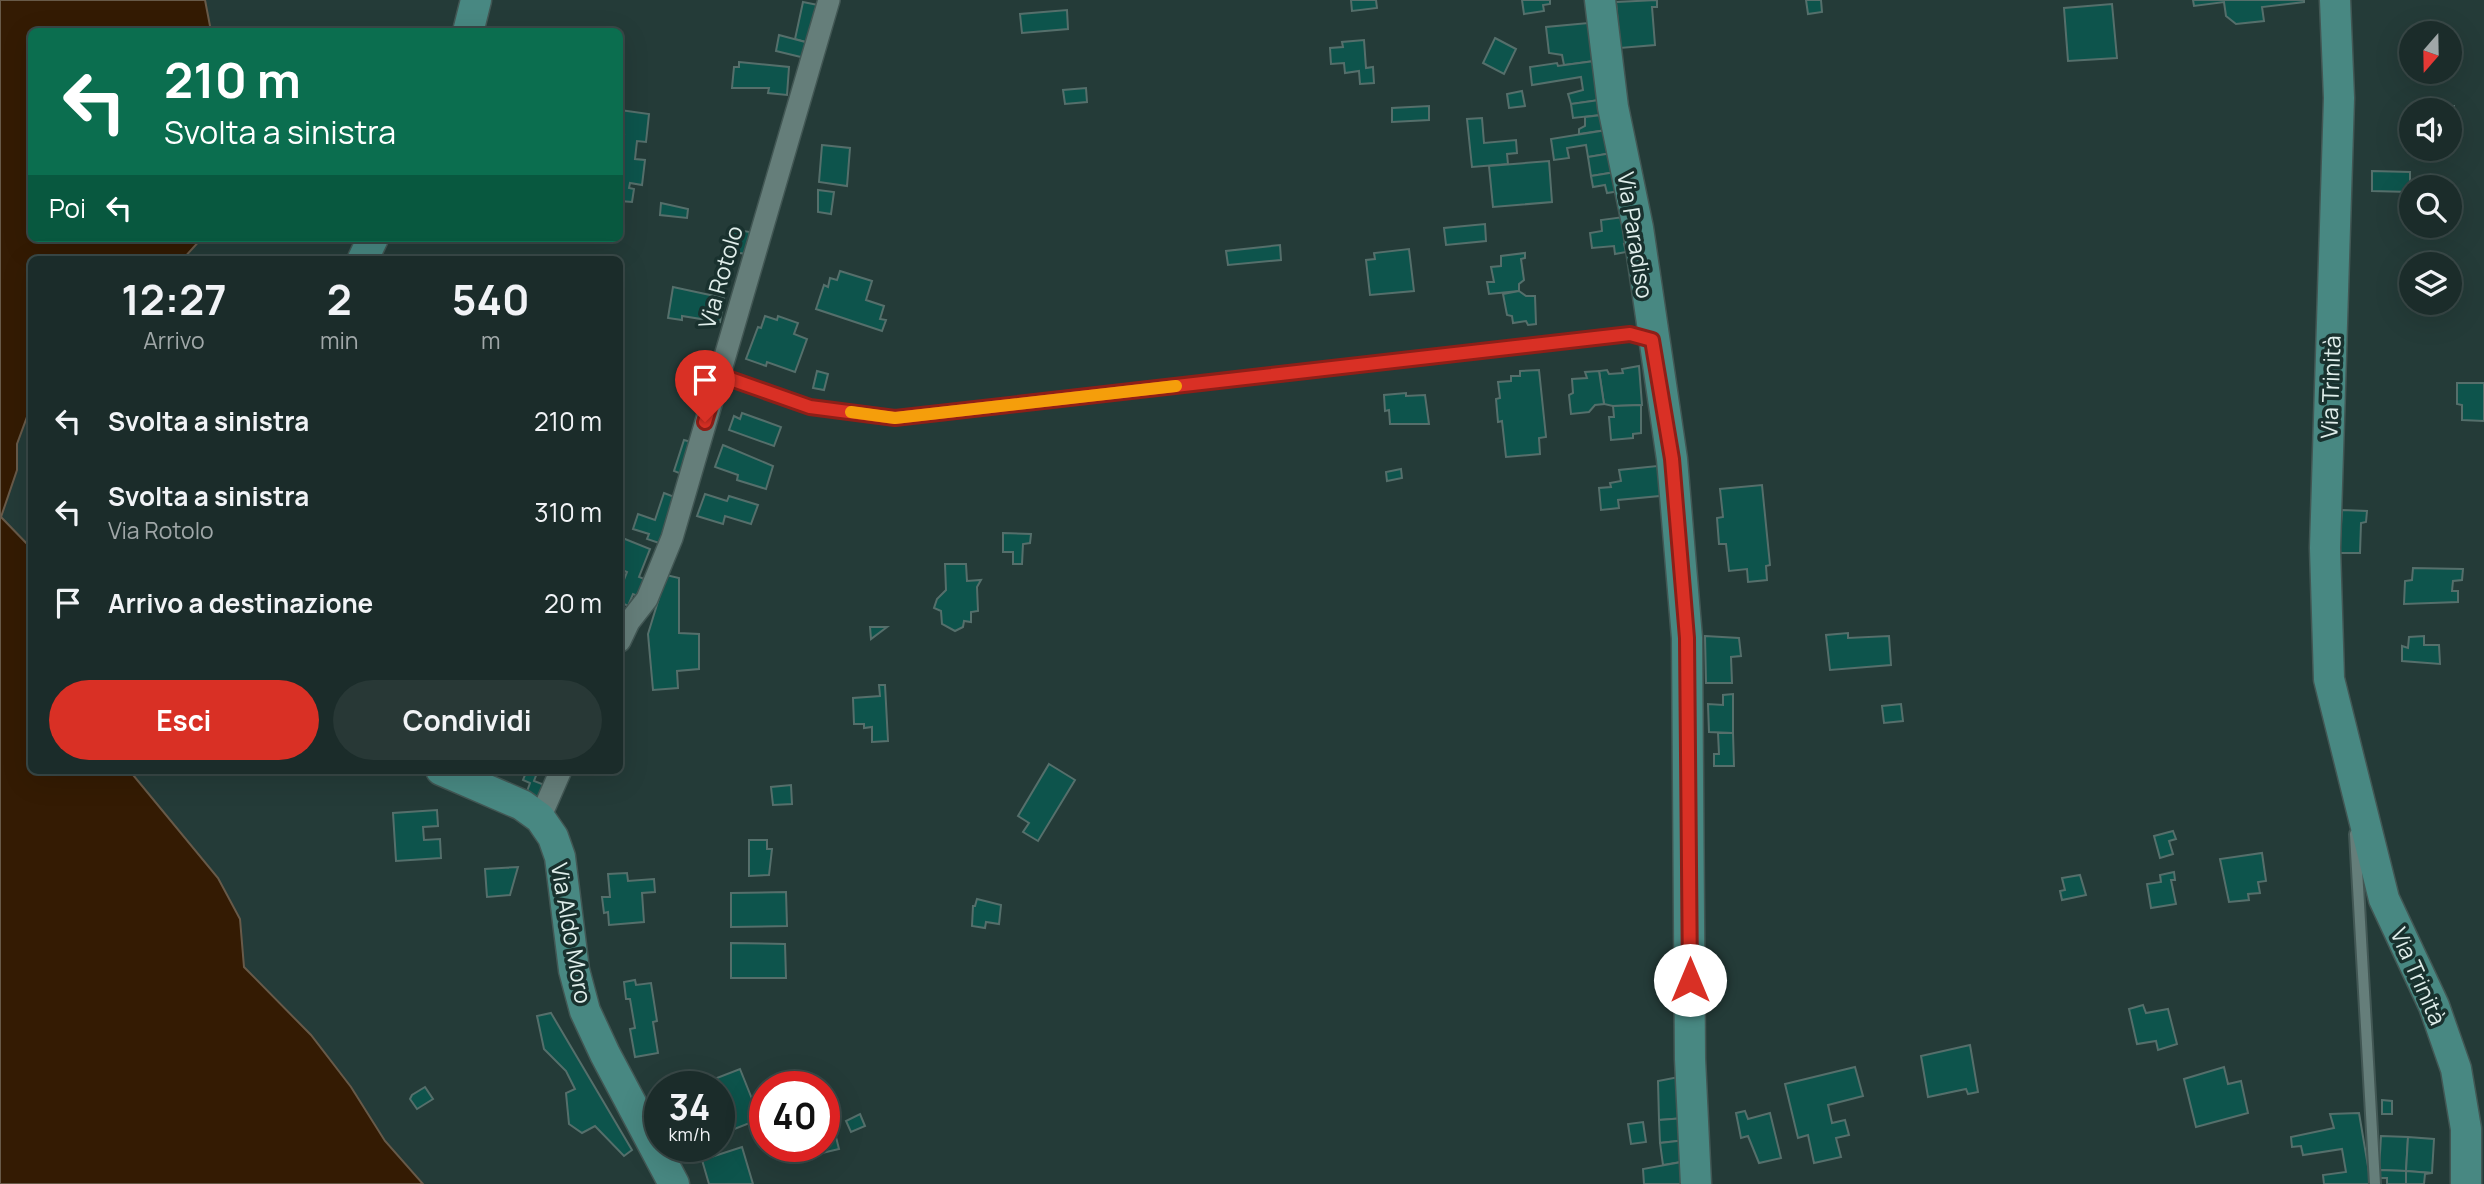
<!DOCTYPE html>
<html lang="it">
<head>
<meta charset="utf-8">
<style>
  body { margin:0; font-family:Manrope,sans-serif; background:#283836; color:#f1f3f6; height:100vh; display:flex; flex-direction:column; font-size:26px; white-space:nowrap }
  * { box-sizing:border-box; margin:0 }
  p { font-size:23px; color:#a0a7a8 }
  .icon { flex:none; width:38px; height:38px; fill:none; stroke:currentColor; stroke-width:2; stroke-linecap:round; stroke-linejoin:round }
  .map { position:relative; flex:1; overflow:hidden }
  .side { position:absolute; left:28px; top:256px; width:595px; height:518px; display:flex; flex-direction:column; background:#1b2c2a; border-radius:10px; box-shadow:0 7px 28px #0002,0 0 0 2px #394847 }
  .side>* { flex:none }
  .guide { position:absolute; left:28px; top:28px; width:595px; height:214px; border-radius:10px; box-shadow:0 7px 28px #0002,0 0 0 2px #394847; background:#0b6e4f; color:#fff; overflow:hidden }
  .needle { width:46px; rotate:200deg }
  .buttons { position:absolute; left:2399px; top:21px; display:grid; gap:14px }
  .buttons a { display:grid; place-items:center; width:63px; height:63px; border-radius:50%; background:#1b2c2a; box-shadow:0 7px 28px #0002,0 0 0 2px #394847; font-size:35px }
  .speed { position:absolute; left:644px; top:1071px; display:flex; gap:14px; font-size:35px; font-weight:700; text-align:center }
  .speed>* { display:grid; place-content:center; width:91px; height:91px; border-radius:50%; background:#1b2c2a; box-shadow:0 7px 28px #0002,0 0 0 2px #394847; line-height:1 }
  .speed small { font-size:18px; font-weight:400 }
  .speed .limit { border:10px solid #d22; background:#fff; color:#111 }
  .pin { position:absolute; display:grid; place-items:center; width:60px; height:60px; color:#fff; margin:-72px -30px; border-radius:50% 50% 50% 0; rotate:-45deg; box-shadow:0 0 7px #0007 }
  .pin .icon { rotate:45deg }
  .me { position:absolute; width:77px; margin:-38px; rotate:0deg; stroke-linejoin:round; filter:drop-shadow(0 0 5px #0008) }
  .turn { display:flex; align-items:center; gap:24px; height:147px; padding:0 21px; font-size:32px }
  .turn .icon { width:91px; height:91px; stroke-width:2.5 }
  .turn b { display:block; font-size:49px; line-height:60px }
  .then { display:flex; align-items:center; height:66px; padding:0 21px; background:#0003; gap:14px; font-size:26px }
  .eta { display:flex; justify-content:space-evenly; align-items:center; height:119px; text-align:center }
  .eta b { font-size:42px; font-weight:700; line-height:49px }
  .button { display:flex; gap:14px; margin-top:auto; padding:14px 21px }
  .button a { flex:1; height:80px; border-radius:42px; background:#d93025; color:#fff; font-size:28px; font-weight:700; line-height:80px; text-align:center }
  .button a+a { background:#283836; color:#f1f3f6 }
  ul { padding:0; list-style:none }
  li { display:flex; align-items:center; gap:21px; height:91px; padding:0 21px }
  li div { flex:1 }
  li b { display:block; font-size:26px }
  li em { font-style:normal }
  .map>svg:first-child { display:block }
  .water { fill:#341b03; stroke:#685a49; stroke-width:2 }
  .building { fill:#0d544c; stroke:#556f6b; stroke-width:2 }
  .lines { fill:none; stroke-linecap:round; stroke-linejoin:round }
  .lane-casing { stroke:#425754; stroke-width:14 }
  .street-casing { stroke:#425754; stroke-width:24 }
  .secondary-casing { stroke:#425754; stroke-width:33 }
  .lane { stroke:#657e7a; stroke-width:10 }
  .street { stroke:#657e7a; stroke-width:21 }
  .secondary { stroke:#488882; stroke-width:30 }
  .route-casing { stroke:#8d1f18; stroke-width:18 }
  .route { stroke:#d93025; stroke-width:12 }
  .slow { stroke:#f59e0b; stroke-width:12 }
  .labels { text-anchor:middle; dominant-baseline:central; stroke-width:7; stroke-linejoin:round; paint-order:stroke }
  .street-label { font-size:23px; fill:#e0eeeb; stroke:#19312e }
</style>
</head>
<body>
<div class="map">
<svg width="2484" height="1184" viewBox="0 0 2484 1184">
  <rect width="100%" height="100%" fill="#243b38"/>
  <polygon class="water" points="0,0 205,0 211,31 32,32 32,238 202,238 183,259 32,259 31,406 17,444 17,470 1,517 31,548 32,770 129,770 218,878 240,919 244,967 311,1035 351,1087 385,1141 423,1184 0,1184"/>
  <g class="building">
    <polygon points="1351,0 1376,0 1377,8 1352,11"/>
    <polygon points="1522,0 1550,0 1550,4 1543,5 1544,11 1524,14"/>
    <polygon points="1657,0 1657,7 1652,7 1655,45 1620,48 1616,2"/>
    <polygon points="1806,0 1821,0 1822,12 1808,14"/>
    <polygon points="2193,0 2304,0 2304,2 2262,7 2264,21 2236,24 2226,16 2224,2 2194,6"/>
    <polygon points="803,2 818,5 809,43 795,39"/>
    <polygon points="2112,4 2117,58 2068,61 2064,8"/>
    <polygon points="1067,10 1068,29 1022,33 1020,14"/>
    <polygon points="1599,22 1602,60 1564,65 1562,55 1549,53 1546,27"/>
    <polygon points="779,35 809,43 805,58 776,51"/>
    <polygon points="1495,38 1516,49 1504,74 1483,63"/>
    <polygon points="1364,40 1366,68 1373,67 1374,83 1360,84 1359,71 1345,73 1344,63 1331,64 1330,48 1343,47 1342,42"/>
    <polygon points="1602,60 1606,99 1571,104 1568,94 1583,90 1581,77 1532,85 1530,67 1557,63 1558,66"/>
    <polygon points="739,62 789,67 787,95 768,93 769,88 732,88 734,67 739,67"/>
    <polygon points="1086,88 1087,102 1065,104 1063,90"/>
    <polygon points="1522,91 1525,106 1509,108 1507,94"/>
    <polygon points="1606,99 1610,114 1573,118 1571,104"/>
    <polygon points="1429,106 1429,120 1392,122 1392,108"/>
    <polygon points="2417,106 2454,106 2455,130 2450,130 2450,110 2417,110"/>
    <polygon points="620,110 649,114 646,142 637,141 635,159 645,160 642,185 630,183 629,188 634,189 632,202 620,201 620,149 622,149 624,135 620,135"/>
    <polygon points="1610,114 1613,129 1579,134 1579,129 1585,126 1585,117"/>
    <polygon points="1482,118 1484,143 1516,140 1517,153 1507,154 1508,164 1472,167 1467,119"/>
    <polygon points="1613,129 1618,152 1588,157 1586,145 1567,148 1569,158 1554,160 1551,139"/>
    <polygon points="822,145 850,148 847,186 819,182"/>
    <polygon points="1618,152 1622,171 1591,176 1588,157"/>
    <polygon points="1549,161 1552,202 1493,207 1489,166"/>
    <polygon points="1622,171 1626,190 1607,193 1605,185 1593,187 1591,176"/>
    <polygon points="2372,171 2410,172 2410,192 2372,191"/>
    <polygon points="818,190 834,192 831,214 818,212"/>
    <polygon points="661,203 688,209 687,218 660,215"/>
    <polygon points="1631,216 1635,243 1624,244 1626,252 1615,254 1614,246 1592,248 1590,233 1602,231 1601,220"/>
    <polygon points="1485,224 1486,241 1446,245 1444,228"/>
    <polygon points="731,229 750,232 746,254 728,251"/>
    <polygon points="1280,245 1281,260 1228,265 1226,251"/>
    <polygon points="1409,249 1414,291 1370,295 1366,260 1375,259 1374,253"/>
    <polygon points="1525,253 1525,258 1521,259 1524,280 1519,284 1519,291 1489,294 1487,282 1494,282 1491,267 1501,266 1501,256"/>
    <polygon points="840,271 872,281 866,300 884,306 880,319 886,320 882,331 816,309 824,285 828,287 830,278 837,280"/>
    <polygon points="673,287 724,298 720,322 682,316 682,320 668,318"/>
    <polygon points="1519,291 1526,296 1535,296 1536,324 1528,325 1526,321 1513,323 1512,316 1507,315 1503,294"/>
    <polygon points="765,316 777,320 778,316 798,323 794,334 807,339 795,372 767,362 766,366 746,359 758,327 761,328"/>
    <polygon points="1639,366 1642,405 1613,406 1604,404 1599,371 1607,370 1609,374 1623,373 1622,369"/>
    <polygon points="1539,370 1546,437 1539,438 1540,454 1506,457 1502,421 1498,422 1496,399 1500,398 1498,382 1511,381 1511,376 1520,376 1520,371"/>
    <polygon points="817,371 828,374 824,390 813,388"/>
    <polygon points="1599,371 1604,404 1595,405 1589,412 1571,414 1569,395 1573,393 1572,379 1587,378 1585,372"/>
    <polygon points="2457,383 2484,383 2484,421 2462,420 2462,405 2457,404"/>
    <polygon points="1406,393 1406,396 1425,395 1429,424 1390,424 1389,410 1385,411 1384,395"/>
    <polygon points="1641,405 1641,433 1633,434 1633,438 1611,440 1609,417 1614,417 1613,406"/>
    <polygon points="742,413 781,427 774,446 729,430 734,416 740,419"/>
    <polygon points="684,440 695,443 684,475 674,471"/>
    <polygon points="723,445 773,466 766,489 737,480 738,475 715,467"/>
    <polygon points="1667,465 1670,495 1618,500 1619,508 1601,510 1599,488 1611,487 1610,483 1621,481 1619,470"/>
    <polygon points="1401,469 1402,478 1387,481 1386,472"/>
    <polygon points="1762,485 1770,565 1766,566 1767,580 1748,582 1747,569 1729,571 1726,544 1719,544 1717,518 1723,517 1720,489"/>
    <polygon points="664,493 677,498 662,544 647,539 649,534 633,529 638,514 655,520"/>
    <polygon points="705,494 727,501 729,496 758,505 751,524 725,516 723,524 697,516"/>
    <polygon points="2342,510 2367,511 2366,522 2361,523 2360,553 2339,553"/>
    <polygon points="1003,533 1031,534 1030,543 1023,544 1022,564 1013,564 1013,552 1003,552"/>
    <polygon points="620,537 650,549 639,577 647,580 640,597 633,594 628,606 620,602 620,590 627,572 620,569"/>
    <polygon points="945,564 966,564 967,581 981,580 977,587 978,611 971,612 971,622 964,621 963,627 955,631 942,624 941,611 934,608 937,599 946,590"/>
    <polygon points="2413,568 2463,569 2462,580 2453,581 2452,591 2458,591 2458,602 2404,604 2405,581 2412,580"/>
    <polygon points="666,575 679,578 679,633 699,634 699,669 677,671 678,688 653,690 648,634"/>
    <polygon points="870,627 887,627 871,639"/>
    <polygon points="1848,633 1848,638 1889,636 1891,665 1830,670 1826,635"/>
    <polygon points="1705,636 1739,638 1741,656 1731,657 1732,683 1706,683"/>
    <polygon points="2424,636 2424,645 2439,645 2440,664 2402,661 2402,646 2408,648 2409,637"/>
    <polygon points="879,685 885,685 888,741 872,742 872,727 864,728 864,724 854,724 853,698 880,696"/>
    <polygon points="1733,694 1733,733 1709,732 1708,704 1723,705 1723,695"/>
    <polygon points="1901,704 1903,721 1884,723 1882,706"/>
    <polygon points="1718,733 1733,733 1734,766 1714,766 1714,754 1719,754"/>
    <polygon points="1049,764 1075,780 1038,841 1023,832 1029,823 1018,816"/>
    <polygon points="527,770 537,773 534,781 547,786 539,797 526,794 530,783 523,780"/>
    <polygon points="791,785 792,804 773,805 771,787"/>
    <polygon points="437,810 438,826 423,827 424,840 440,839 441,858 396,861 393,813"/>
    <polygon points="2173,831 2176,839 2169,841 2173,854 2160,858 2154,836"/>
    <polygon points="749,840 767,840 767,849 772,849 769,875 749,876"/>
    <polygon points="2262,853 2266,881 2258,882 2260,893 2248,894 2249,900 2229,902 2220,859"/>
    <polygon points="518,867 510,895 487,897 485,869"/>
    <polygon points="2174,872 2175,880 2171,880 2176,904 2151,908 2147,884 2161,882 2160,875"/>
    <polygon points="627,873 628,881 654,879 655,892 642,893 644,922 609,925 608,912 604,913 602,897 610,897 608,874"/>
    <polygon points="2080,875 2086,895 2062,900 2060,891 2065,890 2062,878"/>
    <polygon points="786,892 787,926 731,927 731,893"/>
    <polygon points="977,899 1001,905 999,924 986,922 985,928 972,926 973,906 975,906"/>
    <polygon points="731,943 785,944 786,978 731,978"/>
    <polygon points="635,980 636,985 651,983 657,1021 653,1022 658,1053 635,1057 630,1029 635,1028 630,999 626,999 624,982"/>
    <polygon points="2143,1005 2146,1013 2168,1009 2177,1044 2158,1050 2156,1041 2137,1044 2129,1009"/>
    <polygon points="551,1013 632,1150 624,1156 595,1126 582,1133 569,1124 566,1093 575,1089 566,1071 544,1049 537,1016"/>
    <polygon points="1970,1045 1978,1092 1968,1094 1966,1089 1928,1097 1921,1056"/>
    <polygon points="1855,1067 1863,1096 1828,1105 1832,1123 1845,1120 1849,1135 1836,1138 1841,1157 1814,1163 1808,1135 1798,1138 1785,1084"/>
    <polygon points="2224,1067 2228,1084 2241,1081 2248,1113 2196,1127 2184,1079"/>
    <polygon points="740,1069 760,1119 719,1135 719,1087 712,1087 709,1081"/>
    <polygon points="1684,1076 1685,1118 1659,1120 1658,1081"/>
    <polygon points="425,1087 433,1099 417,1109 410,1099 412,1095"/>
    <polygon points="2382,1100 2392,1101 2392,1114 2382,1114"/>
    <polygon points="1745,1111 1748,1119 1770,1113 1781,1158 1759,1163 1748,1136 1741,1138 1736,1113"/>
    <polygon points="2359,1113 2371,1184 2324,1184 2323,1175 2346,1172 2342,1149 2303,1155 2301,1146 2292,1147 2291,1137 2334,1128 2330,1114"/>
    <polygon points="860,1114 865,1126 851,1132 846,1121"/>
    <polygon points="1685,1118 1686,1140 1660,1143 1659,1120"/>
    <polygon points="1643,1122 1646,1142 1631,1144 1628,1124"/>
    <polygon points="833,1125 839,1149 805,1157 803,1146 824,1146 824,1127"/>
    <polygon points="2381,1136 2408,1137 2406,1171 2379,1170"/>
    <polygon points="2408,1137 2434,1139 2432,1173 2406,1171"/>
    <polygon points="1686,1140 1687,1161 1663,1165 1660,1143"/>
    <polygon points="742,1147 753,1184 709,1184 702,1160"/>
    <polygon points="1687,1161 1688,1184 1644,1184 1643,1169"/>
    <polygon points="2379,1170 2406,1171 2406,1184 2387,1184 2387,1178 2380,1178"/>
    <polygon points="2406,1171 2432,1173 2425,1174 2424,1184 2406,1184"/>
  </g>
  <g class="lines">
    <defs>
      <g id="lane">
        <polyline points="719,375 810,407 895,418 1630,335 1652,340"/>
        <polyline points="2355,834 2375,1184"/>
      </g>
      <g id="street">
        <polyline points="620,641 629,622 647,599 672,538 829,0"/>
        <polyline points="540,818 561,770"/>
      </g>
      <g id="secondary">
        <polyline points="1600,0 1613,107 1638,228 1672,459 1687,638 1690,1059 1696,1184"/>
        <polyline points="2335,0 2339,98 2325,548 2329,679 2384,899 2434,1006 2456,1069 2466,1129 2466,1184"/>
        <polyline points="468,32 476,0"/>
        <polyline points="363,259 373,238"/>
        <polyline points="441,770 522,805 540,818 553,837 560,857 574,970 585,1011 605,1054 674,1184"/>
      </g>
    </defs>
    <use href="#lane" class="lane-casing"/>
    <use href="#street" class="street-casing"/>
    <use href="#secondary" class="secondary-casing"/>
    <use href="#lane" class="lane"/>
    <use href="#street" class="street"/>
    <use href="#secondary" class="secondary"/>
  </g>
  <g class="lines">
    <defs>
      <polyline id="route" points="705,422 719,375 810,407 895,418 1630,334 1652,340 1672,459 1687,638 1690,980"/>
    </defs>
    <use href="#route" class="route-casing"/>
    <use href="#route" class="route"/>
    <polyline class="slow" points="851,412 895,418 1176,386"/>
  </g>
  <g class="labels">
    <g class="street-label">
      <text transform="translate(1636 235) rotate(81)">Via Paradiso</text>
      <text transform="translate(720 277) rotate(-74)">Via Rotolo</text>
      <text transform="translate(2330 387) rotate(-88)">Via Trinità</text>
      <text transform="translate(572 933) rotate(80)">Via Aldo Moro</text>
      <text transform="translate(2419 976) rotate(66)">Via Trinità</text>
    </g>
  </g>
</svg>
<div class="buttons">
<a><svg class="needle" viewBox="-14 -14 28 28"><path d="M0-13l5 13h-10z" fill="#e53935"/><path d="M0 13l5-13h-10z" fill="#a0a7a8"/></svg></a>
<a><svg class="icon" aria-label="sound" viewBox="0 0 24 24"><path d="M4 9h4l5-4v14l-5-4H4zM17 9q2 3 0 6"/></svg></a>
<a><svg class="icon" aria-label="search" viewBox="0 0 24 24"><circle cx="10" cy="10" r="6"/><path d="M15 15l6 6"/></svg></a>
<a><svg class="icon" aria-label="layers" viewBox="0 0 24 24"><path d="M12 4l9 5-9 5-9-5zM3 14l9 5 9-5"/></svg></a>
</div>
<div class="speed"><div>34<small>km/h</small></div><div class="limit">40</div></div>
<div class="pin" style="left:705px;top:422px;background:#d93025"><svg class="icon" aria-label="arrive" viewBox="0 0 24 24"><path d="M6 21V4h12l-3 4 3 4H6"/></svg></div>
<svg class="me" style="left:1690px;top:980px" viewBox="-20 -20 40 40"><circle r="19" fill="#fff"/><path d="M0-13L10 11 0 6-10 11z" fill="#d93025"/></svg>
<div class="guide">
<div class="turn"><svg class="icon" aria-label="left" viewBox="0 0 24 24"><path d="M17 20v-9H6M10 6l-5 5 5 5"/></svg><div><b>210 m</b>Svolta a sinistra</div></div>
<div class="then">Poi<svg class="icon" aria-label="left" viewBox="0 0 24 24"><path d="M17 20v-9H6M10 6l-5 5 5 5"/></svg></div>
</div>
<section class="side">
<div class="eta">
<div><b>12:27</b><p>Arrivo</p></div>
<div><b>2</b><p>min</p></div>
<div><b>540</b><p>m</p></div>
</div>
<ul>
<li><svg class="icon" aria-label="left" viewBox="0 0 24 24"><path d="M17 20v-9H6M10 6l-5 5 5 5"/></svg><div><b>Svolta a sinistra</b></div><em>210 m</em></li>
<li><svg class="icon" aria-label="left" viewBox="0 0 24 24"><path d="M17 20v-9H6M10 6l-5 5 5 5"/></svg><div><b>Svolta a sinistra</b><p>Via Rotolo</p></div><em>310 m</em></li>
<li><svg class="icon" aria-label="arrive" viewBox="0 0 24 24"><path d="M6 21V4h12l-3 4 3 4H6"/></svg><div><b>Arrivo a destinazione</b></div><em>20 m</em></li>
</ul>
<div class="button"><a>Esci</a><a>Condividi</a></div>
</section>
</div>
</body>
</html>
